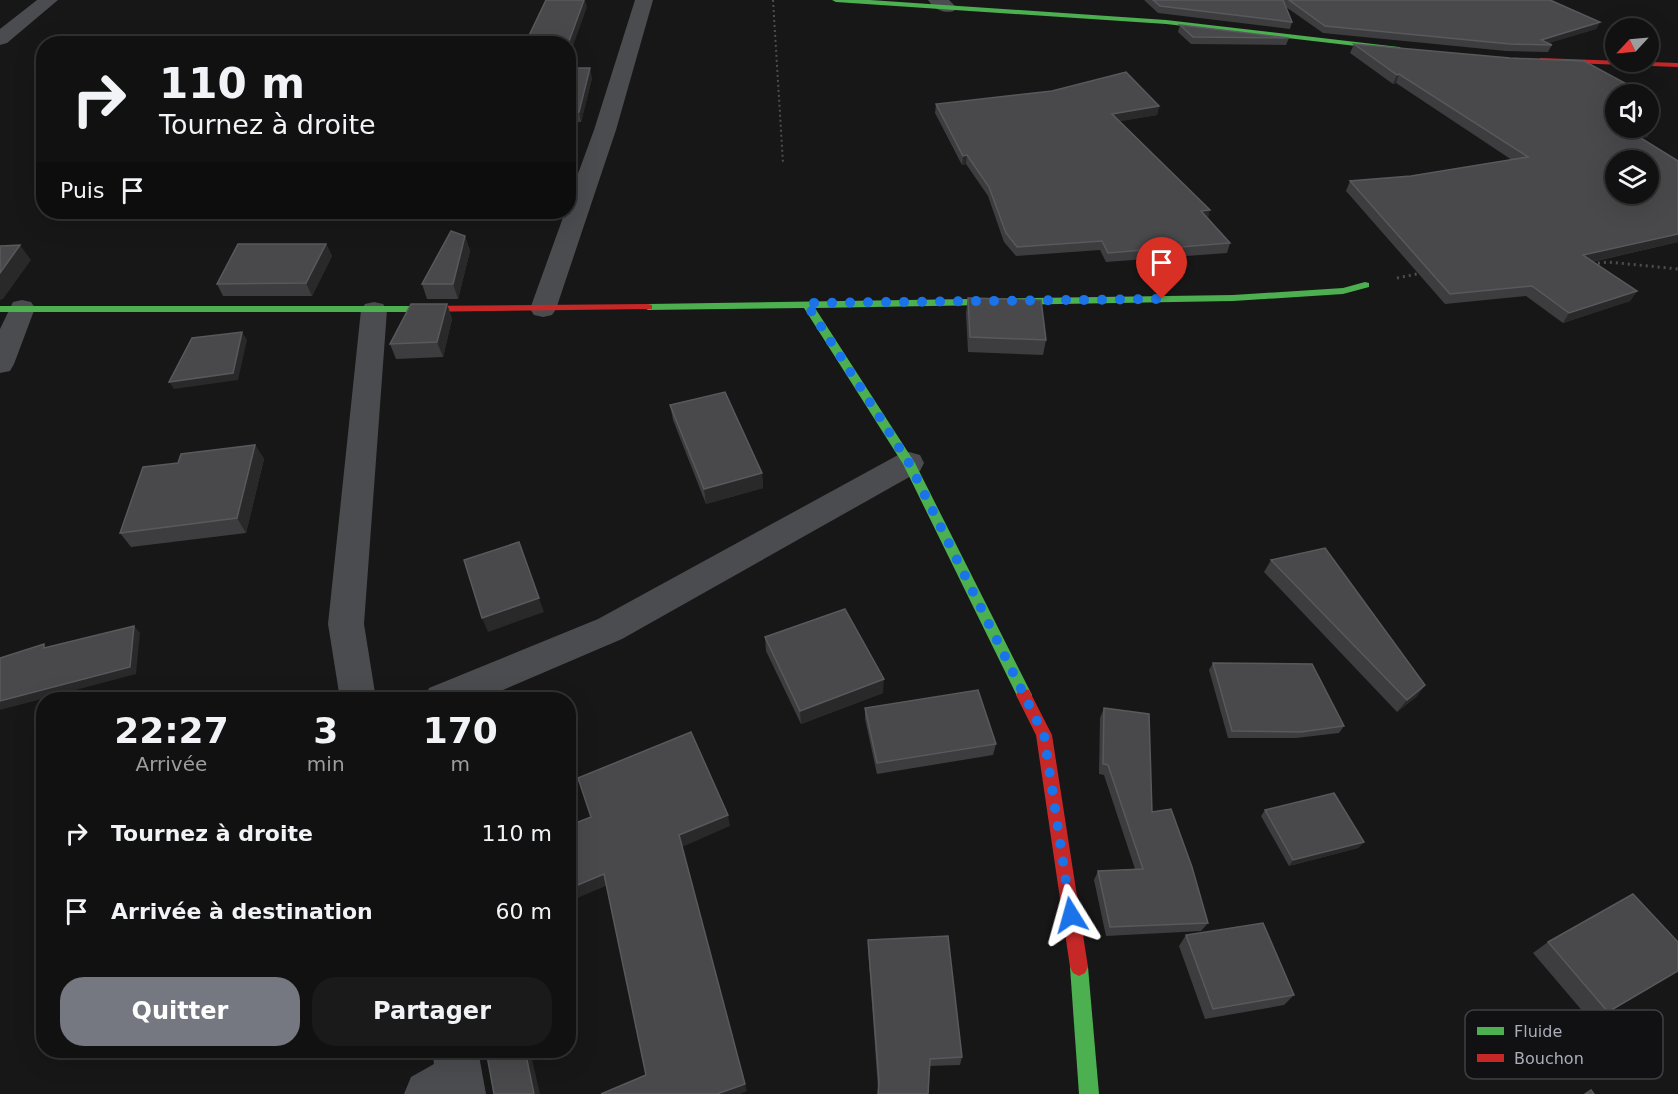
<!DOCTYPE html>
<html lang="fr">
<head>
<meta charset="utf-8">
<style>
  body { margin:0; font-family:"DejaVu Sans",sans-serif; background:#1a1a1a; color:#f1f3f6; height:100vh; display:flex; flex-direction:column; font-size:22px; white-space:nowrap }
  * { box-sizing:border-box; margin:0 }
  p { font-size:20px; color:#9c9d9f }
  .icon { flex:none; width:33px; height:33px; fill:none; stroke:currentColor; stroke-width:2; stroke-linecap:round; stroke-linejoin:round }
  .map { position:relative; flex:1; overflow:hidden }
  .panel { position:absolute; left:36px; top:692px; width:540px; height:366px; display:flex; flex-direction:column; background:#111; border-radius:24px; box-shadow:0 6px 24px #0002,0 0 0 2px #303131 }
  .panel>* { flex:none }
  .top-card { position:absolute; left:36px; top:36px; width:540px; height:183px; border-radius:24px; box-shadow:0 6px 24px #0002,0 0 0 2px #303131; background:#111; color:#f1f3f6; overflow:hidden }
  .needle { width:39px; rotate:244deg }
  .controls { position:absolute; left:1605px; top:18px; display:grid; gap:12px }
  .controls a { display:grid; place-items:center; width:54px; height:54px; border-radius:50%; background:#111; box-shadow:0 6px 24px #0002,0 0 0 2px #303131; font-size:30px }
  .pin { position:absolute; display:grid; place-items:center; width:51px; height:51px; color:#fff; margin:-62px -26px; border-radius:50% 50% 50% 0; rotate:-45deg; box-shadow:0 0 6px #0007 }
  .pin .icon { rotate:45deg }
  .me { position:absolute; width:66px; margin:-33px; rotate:352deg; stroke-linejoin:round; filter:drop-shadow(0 0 4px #0008) }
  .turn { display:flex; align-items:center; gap:21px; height:126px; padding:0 24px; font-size:27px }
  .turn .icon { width:78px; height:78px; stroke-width:2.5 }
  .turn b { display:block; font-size:42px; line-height:51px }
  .then { display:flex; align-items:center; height:57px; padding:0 24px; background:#0003; gap:12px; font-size:22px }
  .eta { display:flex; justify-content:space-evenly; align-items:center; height:102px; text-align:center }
  .eta b { font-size:36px; font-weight:800; line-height:42px }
  .primary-button { display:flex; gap:12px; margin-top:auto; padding:12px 24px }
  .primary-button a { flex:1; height:69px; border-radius:24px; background:#757880; color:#fff; font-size:24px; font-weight:800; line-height:69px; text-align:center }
  .primary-button a+a { background:#1a1a1a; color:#f1f3f6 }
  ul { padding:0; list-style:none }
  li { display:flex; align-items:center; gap:18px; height:78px; padding:0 24px }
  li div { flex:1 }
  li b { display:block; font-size:22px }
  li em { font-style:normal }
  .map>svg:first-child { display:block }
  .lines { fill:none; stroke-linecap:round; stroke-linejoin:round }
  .path-far1 { stroke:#4d4e52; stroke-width:2; stroke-dasharray:2 3; stroke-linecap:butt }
  .path { stroke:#4d4e52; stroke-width:3; stroke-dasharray:2 4; stroke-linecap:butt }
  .street { fill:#4b4c50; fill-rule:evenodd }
  .fast { fill:#4caf50; fill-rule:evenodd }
  .jam { fill:#c62828; fill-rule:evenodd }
  .wall { fill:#3d3d3f }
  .shaded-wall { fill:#29292a }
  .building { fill:#49494c; stroke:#58595d; stroke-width:1.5; fill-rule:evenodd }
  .route { stroke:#1a73e8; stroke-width:10; stroke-dasharray:0 18 }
  .key { fill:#111113; stroke:#3e4045; stroke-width:1.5 }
  .key-label { font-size:16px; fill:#a8adb8 }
</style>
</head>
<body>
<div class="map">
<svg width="1678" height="1094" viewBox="0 0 1678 1094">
  <rect width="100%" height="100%" fill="#171717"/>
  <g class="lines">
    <polyline class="path-far1" points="773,0 783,163"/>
    <g class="path">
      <polyline points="1592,264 1608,262 1678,269"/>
      <polyline points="1397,278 1422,273"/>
    </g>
    <g class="street">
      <polygon points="37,0 58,0 7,43 0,45 0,29"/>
      <polygon points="635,0 653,0 616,130 556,309 552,315 543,317 534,315 530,309 565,212 568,212 568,201 594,130"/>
      <path d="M928,0H949L956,7L954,11C943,14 934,9 928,0Z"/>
      <polygon points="22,300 31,302 35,308 14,364 10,371 0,373 0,329 13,302"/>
      <polygon points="374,302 383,304 387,310 364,624 376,699 340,699 328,624 361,310 365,304"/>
      <polygon points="909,452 920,455 924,463 920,471 622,639 482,699 424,699 429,688 598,619 898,455"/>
      <polygon points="432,1050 478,1050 486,1094 404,1094 411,1077 434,1064"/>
    </g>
    <g class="fast">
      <polygon points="832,0 870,0 1166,20 1399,47 1403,49 1399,51 1166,24 836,2"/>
      <polygon points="1365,282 1369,283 1369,287 1343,294 1233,301 815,308 915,463 1032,695 1029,700 1024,701 1019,700 903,464 804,308 648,310 643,307 648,304 1233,295 1343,288"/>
      <polygon points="0,306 414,306 419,309 414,312 0,312"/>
      <polygon points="1079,958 1085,961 1088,967 1099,1094 1079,1094 1070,967 1073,961"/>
    </g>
    <g class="jam">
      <polygon points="1540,58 1678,63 1678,67 1543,62 1539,60"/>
      <polygon points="648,304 652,305 652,309 414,312 409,309 414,306"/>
      <polygon points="1024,689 1029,690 1052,735 1088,967 1085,973 1079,976 1073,973 1070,967 1036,735 1016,695 1019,690"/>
    </g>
  </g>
  <g class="wall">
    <polygon points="1144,0 1550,0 1600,22 1596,29 1548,43 1552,45 1548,52 1506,51 1323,33 1286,7 1292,22 1290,29 1158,13"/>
    <polygon points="1180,25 1289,38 1286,45 1191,44 1178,32"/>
    <polygon points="1354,44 1616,128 1653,128 1647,137 1641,138 1678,242 1592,262 1637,291 1630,301 1563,323 1526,296 1445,304 1346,191 1350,181 1411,176 1512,160 1396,83 1393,84 1350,53"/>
    <polygon points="568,68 592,78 581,122 568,123"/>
    <polygon points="936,104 1159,106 1157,115 1120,121 1230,243 1227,253 1106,262 1100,250 1016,256 1004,242 988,196 966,164 962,165 935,113"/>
    <polygon points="465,236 470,251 458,299 427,299 422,284"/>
    <polygon points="326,244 332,256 312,296 223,296 217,284"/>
    <polygon points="968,298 1046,340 1043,355 968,352 966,313"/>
    <polygon points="447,304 452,319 443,357 396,359 390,344"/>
    <polygon points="670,405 762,473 763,488 706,504 673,420"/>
    <polygon points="255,445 264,459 246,533 131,547 120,533 178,463"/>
    <polygon points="1271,560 1425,685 1416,697 1397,712 1264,572"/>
    <polygon points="765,637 883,693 801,724 766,651"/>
    <polygon points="1213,663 1344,726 1339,733 1296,738 1228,738 1209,670"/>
    <polygon points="865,708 996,744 993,755 877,774 865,719"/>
    <polygon points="1104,708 1152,812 1208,923 1201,931 1106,936 1094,880 1098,871 1135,869 1104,775 1099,774 1100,718"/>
    <polygon points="1265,810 1364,842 1358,848 1289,866 1261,816"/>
    <polygon points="1186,935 1294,995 1284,1005 1205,1019 1179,946"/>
    <polygon points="868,940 962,1057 960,1065 929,1066 878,1089 868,949"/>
    <polygon points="1548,942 1608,1012 1591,1021 1533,953"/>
  </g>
  <g class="shaded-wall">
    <polygon points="584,0 585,0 587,7 568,60 568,44"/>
    <polygon points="1600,22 1596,29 1543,45 1541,40"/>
    <polygon points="590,68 592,78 581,122 579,112"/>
    <polygon points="1399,74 1396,83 1393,84 1397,75"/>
    <polygon points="1159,106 1157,115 1110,123 1112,114"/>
    <polygon points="1653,128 1647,137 1626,142 1631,132"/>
    <polygon points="967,155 966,164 962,165 963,156"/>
    <polygon points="1210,210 1208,219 1201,211"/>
    <polygon points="1678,234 1678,242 1577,265 1583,255"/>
    <polygon points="465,236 470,251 458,299 453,284"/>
    <polygon points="326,244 332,256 312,296 306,283"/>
    <polygon points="20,245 31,260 3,299 0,300 0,273"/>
    <polygon points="1637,291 1630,301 1563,323 1569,313"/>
    <polygon points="447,304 452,319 443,357 437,342"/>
    <polygon points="242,332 247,340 238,380 174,389 169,382"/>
    <polygon points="255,445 264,459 246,533 237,518"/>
    <polygon points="762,473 763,488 706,504 704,489"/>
    <polygon points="524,556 544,612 488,632 482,618"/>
    <polygon points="134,626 140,633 136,674 0,710 0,701"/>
    <polygon points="884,679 883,693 801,724 800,711"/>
    <polygon points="1425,685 1416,697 1397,712 1407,700"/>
    <polygon points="728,815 730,826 682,847 747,1091 740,1094 717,1094 679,835"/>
    <polygon points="1364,842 1358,848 1289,866 1293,860"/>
    <polygon points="604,874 608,885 568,902 568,889"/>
    <polygon points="525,1050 530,1050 540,1094 534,1094"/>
  </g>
  <g class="building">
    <polygon points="546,0 584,0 568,44 525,44"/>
    <polygon points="1153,0 1283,0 1292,22 1160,6"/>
    <polygon points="1289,0 1550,0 1600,22 1541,40 1552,45 1510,44 1325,26"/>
    <polygon points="1180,25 1289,38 1193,37"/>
    <path d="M1354,44L1510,58L1584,61L1645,94H1616V128H1648V125L1653,128L1631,132L1678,161V234L1583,255L1637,291L1569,313L1532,286L1450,294L1350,181L1411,176L1528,157L1399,74L1397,75ZM1616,160H1648V194H1616Z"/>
    <polygon points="568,68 590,68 579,112 568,112"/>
    <polygon points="1126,72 1159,106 1112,114 1210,210 1201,211 1230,243 1108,253 1102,241 1017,247 1006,233 989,187 967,155 963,156 936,104 1052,91"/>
    <polygon points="451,231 465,236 453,284 422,284"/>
    <polygon points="238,244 326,244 306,283 217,284"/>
    <polygon points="20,245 0,273 0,246"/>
    <polygon points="968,298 1041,300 1046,340 970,337"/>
    <polygon points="411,304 447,304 437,342 390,344"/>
    <polygon points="242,332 233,373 169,382 192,338"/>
    <polygon points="725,392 762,473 704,489 670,405"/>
    <polygon points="255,445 237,518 120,533 143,467 178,463 181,454"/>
    <polygon points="519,542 539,598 482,618 464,560"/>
    <polygon points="1325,548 1425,685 1407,700 1271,560"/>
    <polygon points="845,609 884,679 800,711 765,637"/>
    <polygon points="134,626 130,667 0,701 0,658 44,644 44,648"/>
    <polygon points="1213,663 1312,664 1344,726 1301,732 1232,731"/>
    <polygon points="978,690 996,744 877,763 865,708"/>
    <polygon points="1104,708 1149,714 1152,812 1171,809 1192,867 1208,923 1110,927 1098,871 1143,869 1108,765 1103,764"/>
    <polygon points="691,732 728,815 679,835 745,1084 717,1094 601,1094 646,1075 604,874 568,889 568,826 591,817 578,778"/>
    <polygon points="1334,793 1364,842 1293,860 1265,810"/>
    <polygon points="1633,894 1678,942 1678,971 1608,1012 1548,942"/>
    <polygon points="1263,923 1294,995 1213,1009 1186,935"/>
    <polygon points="948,936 962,1057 930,1059 928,1094 878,1094 879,1082 868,940"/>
    <polygon points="486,1050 525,1050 534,1094 494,1094"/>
    <polygon points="1591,1090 1594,1094 1585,1094"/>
  </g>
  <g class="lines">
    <polyline class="route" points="1071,915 1044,735 909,463 806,303 1162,299"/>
  </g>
  <rect x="1465" y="1010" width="198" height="69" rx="9" class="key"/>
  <rect x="1477" y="1027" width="27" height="8" fill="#4caf50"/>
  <rect x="1477" y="1054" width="27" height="8" fill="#c62828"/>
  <g class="key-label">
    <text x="1514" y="1037">Fluide</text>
    <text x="1514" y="1064">Bouchon</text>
  </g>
</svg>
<div class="controls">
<a><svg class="needle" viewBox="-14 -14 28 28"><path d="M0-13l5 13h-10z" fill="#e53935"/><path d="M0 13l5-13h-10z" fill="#9c9d9f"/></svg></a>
<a><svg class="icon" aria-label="sound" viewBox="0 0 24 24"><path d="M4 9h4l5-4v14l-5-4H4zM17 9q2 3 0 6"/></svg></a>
<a><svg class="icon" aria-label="layers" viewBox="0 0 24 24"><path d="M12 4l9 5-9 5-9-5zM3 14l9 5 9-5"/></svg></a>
</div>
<div class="pin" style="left:1162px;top:299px;background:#d93025"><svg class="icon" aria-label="arrive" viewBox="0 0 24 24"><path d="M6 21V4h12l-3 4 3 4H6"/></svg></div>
<svg class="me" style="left:1071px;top:915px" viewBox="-20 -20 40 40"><path d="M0-17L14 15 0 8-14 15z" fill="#1a73e8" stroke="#fff" stroke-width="4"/></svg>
<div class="top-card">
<div class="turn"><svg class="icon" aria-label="right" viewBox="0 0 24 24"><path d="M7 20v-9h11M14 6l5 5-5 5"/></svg><div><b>110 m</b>Tournez à droite</div></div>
<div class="then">Puis<svg class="icon" aria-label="arrive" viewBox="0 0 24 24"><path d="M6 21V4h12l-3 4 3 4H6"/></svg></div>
</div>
<section class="panel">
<div class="eta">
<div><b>22:27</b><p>Arrivée</p></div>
<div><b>3</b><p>min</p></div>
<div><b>170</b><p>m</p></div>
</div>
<ul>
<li><svg class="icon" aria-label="right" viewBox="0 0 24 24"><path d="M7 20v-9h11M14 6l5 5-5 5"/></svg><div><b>Tournez à droite</b></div><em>110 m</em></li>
<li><svg class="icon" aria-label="arrive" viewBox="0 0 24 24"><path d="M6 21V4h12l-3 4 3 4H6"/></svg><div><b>Arrivée à destination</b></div><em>60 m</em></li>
</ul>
<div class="primary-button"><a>Quitter</a><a>Partager</a></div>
</section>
</div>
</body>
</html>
